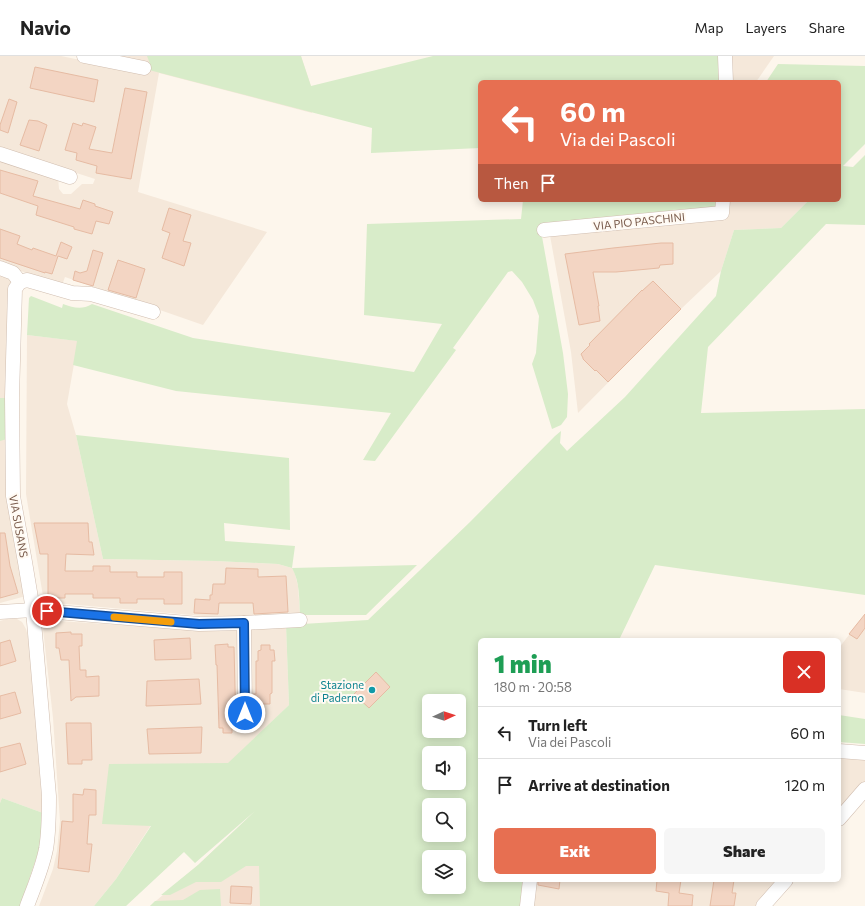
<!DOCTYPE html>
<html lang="en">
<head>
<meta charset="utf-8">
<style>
  body { margin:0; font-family:Commissioner,sans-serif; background:#f6f6f6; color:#222; height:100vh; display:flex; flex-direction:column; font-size:15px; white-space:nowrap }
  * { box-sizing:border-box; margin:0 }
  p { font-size:13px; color:#767676 }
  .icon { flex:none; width:22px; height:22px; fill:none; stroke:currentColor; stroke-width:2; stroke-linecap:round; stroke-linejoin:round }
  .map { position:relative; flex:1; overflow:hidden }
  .details { position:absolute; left:478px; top:582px; width:363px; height:244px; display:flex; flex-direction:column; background:#fff; border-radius:6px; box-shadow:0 2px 10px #0003 }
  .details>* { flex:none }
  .hud { position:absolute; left:478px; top:24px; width:363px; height:122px; border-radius:6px; box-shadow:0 2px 10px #0003; background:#e76f51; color:#fff; overflow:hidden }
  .needle { width:26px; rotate:87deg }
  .tools { position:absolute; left:422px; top:638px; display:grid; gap:8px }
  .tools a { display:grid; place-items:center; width:44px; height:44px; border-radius:6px; background:#fff; box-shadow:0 2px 10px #0003; font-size:20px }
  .pin { position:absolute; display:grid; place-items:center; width:34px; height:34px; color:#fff; margin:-17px; border:2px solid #fff; border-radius:50%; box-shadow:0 1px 4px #0007 }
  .me { position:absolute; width:44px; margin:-22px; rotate:0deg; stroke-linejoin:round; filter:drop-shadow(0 0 3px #0008) }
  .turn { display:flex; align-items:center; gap:14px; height:84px; padding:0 16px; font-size:18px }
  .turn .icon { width:52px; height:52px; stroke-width:2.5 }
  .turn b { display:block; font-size:28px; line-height:34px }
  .then { display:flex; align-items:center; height:38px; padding:0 16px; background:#0003; gap:8px; font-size:15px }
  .round { display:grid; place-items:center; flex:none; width:42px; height:42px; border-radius:6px; background:#f6f6f6 }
  .head { display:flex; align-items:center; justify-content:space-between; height:68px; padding:0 16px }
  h1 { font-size:24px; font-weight:800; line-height:30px; color:#1e9e55 }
  .primary-button { display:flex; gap:8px; margin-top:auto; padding:8px 16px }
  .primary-button a { flex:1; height:46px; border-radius:6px; background:#e76f51; color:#fff; font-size:16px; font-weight:800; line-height:46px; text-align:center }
  .primary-button a+a { background:#f6f6f6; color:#222 }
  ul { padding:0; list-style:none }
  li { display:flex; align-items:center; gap:12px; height:52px; padding:0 16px; border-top:1px solid #e0e0e0 }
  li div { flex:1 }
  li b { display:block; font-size:15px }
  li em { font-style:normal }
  header { display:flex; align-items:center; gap:24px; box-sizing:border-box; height:56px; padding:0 20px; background:#fff; border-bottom:1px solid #e0e0e0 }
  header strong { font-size:19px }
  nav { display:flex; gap:22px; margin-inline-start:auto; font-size:14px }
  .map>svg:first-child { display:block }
  .residential { fill:#f5e8da }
  .green { fill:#d8ecc9; fill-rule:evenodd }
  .building { fill:#f3d5c3; stroke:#e6bba3 }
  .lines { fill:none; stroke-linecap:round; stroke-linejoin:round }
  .minor-casing { stroke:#d1beb0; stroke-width:15 }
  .minor { stroke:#fff; stroke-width:14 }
  .route-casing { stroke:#114b97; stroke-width:10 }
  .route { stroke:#1a73e8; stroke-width:7 }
  .slow { stroke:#f59e0b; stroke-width:7 }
  .culture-dot { fill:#0f9aa8; stroke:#fffaf3; stroke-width:1.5 }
  .labels { text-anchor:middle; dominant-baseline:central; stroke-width:4; stroke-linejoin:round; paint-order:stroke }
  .street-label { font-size:11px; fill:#7a5c4d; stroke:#fffaf3 }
  .culture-label { font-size:11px; fill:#0d838f; stroke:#fffaf3; text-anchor:end }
</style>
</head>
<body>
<header>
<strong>Navio</strong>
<nav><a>Map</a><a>Layers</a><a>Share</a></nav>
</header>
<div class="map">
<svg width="865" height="850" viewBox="0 0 865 850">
  <rect width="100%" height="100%" fill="#fdf6ec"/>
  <g class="residential">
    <polygon points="0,0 61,0 148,18 149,8 110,0 301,0 311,30 312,57 159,17 138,136 267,176 203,269 65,221 62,229 0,208 0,104 58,121 59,133 63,138 71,138 82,128 93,128 95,123 0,92"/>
    <polygon points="732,0 774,0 756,26 733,26"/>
    <polygon points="728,144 809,144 781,172 734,174 721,215 682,252 578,357 571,296 549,174 726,157"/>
    <polygon points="0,217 11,220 6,420 26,540 0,547"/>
    <polygon points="27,279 78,285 67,348 76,379 103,503 216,505 278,508 292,512 295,518 298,530 300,559 254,562 203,560 44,546 26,438"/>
    <polygon points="865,558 865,637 839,633 839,592"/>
    <polygon points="10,562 17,563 22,566 26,573 29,585 43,757 2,742 0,747 0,565"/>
    <polygon points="42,564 204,574 286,569 289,649 228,708 109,708 151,769 116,823 94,850 39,850 53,813 57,795 60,765 53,662"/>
    <polygon points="839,695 865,697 865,733 839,763"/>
    <polygon points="260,751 260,850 150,850 198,809"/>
    <polygon points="530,824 786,824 763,850 527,850"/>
  </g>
  <g class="green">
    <polygon points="147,0 301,0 311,30 433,0 721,0 723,26 480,26 480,92 371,97 372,72 149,14 150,8"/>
    <path d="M778,8L865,10V88L843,110L853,111L865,99V169L826,168L708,291L701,357L865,353V539L655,509L619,584H480V824H530L527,850H260L259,810H246L221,826H196L170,839H161L198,809L255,755L195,807L184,796L126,850H94L116,823L151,770L102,768L109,708L228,707L289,649L286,569L368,564L470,466L555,380L561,375L560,387L567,395L625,341L716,240L721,215L734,174L781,172L809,144H839V26H766ZM429,645H459V675H429ZM429,697H459V727H429ZM429,749H459V779H429ZM429,801H459V831H429Z"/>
    <path d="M523,144H719L715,152L695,157L691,153L672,154L663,159L541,175L563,297L568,338L567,361L561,369L552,373L532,308L536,297L539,260L533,244L522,226L512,215L508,216L453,292L456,294L375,405L363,404L391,357L176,335L73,309L77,285L27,279L29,242L31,240L62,252L63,248C74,252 82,254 92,248L193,282L414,316L442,268L364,259L367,168L521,163Z"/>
    <polygon points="0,342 8,342 7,383 0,385"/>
    <path d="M76,379L289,402L290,474L224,467L225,485L295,490L292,512L417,509L366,559H300C299,543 300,526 292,512L278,508L216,505L103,503Z"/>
    <polygon points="839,659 865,663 865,688 839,686"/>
    <polygon points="2,742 43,757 43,774 39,794 20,850 0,850 0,747"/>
    <polygon points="220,833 221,850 150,850 155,845 183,844 200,834"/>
  </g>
  <g class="building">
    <polygon points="35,11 98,24 94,46 30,32"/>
    <polygon points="125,32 147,36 131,123 96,117 97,110 76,104 77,97 65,94 73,67 82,70 83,67 96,71 89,93 112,97"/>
    <polygon points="9,43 17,46 8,77 0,74 0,69"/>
    <polygon points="29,64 38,65 47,69 39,95 20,89"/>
    <polygon points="0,114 38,125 33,140 80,153 83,144 95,148 95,150 113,156 109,168 96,165 92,178 74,173 74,171 36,159 38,150 0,137"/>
    <polygon points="169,152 191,159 183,185 191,187 184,210 162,202 170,177 162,174"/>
    <polygon points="0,173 20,180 17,188 32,194 33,192 56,200 61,186 72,191 67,203 58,200 52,218 45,216 45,217 0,202"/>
    <polygon points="661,187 673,187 673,208 660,209 659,212 616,216 593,216 599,250 598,250 600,265 579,269 565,198 613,192"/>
    <polygon points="93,194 103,197 93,230 73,224 75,215 80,217 87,215"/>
    <polygon points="118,204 145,213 136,242 108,234"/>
    <polygon points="653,225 681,253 608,326 596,314 595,315 583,303 583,302 581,298 590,289 589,288 642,234 642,235"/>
    <polygon points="34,467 88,467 89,486 92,486 94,499 66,498 65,515 93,515 93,510 110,510 110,516 137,516 137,521 164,521 164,516 182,516 182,548 164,548 164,543 137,543 137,547 120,547 120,542 93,542 93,538 65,538 65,542 48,542 48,498 40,498"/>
    <polygon points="0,477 5,477 10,510 18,537 0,542"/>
    <polygon points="226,512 258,513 258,521 286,520 288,556 254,558 253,547 219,547 218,558 194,557 195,543 210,544 210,539 212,539 213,528 225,528"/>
    <polygon points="865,558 865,572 857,583 849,578"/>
    <polygon points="71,576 71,578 82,578 82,590 79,590 80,614 86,614 86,621 99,620 99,640 76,641 71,645 69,604 61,604 59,592 56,592 56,577"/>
    <polygon points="190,582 191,603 155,604 154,584"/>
    <polygon points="10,584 16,605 0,610 0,587"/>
    <polygon points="228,588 228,591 234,591 236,672 232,672 232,677 223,677 223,672 219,672 217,609 216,609 215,589"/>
    <polygon points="261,589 270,589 270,594 274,594 275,605 272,605 272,637 270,638 270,648 262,648 262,654 253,654 253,638 256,638 256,605 258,605 258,595 261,594"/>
    <polygon points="376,616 390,631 369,652 354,638"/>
    <polygon points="199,623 201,648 146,650 147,625"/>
    <polygon points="15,636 21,657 0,663 0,640"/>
    <polygon points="66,667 91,667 92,704 82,704 82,708 68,708"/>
    <polygon points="202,671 201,697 149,698 147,673"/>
    <polygon points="20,687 26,708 0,716 0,692"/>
    <polygon points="84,733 96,734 96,759 89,759 87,788 92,788 89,816 58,812 62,765 73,766 73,738 83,739"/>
    <polygon points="538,824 560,824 559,833 538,829"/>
    <polygon points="657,824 681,824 679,837 693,839 692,850 668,850 669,837 656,835"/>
    <polygon points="714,824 734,824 732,837 736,837 734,850 710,850"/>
    <polygon points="231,830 252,831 251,848 230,847"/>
  </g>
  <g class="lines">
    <defs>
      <g id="minor">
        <polyline points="84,0 144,12"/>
        <polyline points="725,0 726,26"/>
        <polyline points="0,98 70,121"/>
        <polyline points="544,174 722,157 723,144"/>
        <polyline points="0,212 13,217 20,226"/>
        <polyline points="0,556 33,554 199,568 244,567 245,657"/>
        <polyline points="244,567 300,564"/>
        <polyline points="839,695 865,697"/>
        <polyline points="839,763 865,733"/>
        <path d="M27,850C34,831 42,813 46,793C49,776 49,758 49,740L33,554L25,506L13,440L12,341L15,233L20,226L27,224L72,237L91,238L153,256"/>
        <polyline points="527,850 530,824"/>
        <polyline points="763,850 786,824"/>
      </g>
    </defs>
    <use href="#minor" class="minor-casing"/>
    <use href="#minor" class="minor"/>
  </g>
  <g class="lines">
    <defs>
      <polyline id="route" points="47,555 199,568 244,567 245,657"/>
    </defs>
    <use href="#route" class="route-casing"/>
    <use href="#route" class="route"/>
    <polyline class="slow" points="114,561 171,566"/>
  </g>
  <circle class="culture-dot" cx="372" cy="634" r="4"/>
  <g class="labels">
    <g class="street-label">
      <text transform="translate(639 165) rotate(-6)">VIA PIO PASCHINI</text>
      <text transform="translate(19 470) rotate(80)">VIA SUSANS</text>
    </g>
    <g class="culture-label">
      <text x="364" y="628">Stazione<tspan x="364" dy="13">di Paderno</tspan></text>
    </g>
  </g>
</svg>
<div class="tools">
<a><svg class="needle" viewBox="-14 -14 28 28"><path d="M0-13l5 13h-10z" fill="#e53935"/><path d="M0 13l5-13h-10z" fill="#767676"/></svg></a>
<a><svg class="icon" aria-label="sound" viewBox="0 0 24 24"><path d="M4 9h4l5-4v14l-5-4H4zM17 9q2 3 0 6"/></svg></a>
<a><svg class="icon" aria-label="search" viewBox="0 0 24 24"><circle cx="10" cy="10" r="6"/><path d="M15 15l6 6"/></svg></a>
<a><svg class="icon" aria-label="layers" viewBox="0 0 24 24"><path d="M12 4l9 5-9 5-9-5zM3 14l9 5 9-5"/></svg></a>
</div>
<div class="pin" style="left:47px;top:555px;background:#d93025"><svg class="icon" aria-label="arrive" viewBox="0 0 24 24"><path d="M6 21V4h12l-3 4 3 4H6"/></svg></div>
<svg class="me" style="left:245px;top:657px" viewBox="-20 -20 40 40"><circle r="17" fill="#1a73e8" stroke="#fff" stroke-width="3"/><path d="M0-11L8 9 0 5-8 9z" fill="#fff"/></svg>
<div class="hud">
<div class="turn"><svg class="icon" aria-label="left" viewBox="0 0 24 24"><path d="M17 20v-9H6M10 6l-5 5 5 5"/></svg><div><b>60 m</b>Via dei Pascoli</div></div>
<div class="then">Then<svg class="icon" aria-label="arrive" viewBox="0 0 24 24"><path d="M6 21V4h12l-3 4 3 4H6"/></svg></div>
</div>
<section class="details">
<div class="head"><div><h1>1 min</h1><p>180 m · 20:58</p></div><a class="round" style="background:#d93025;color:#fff"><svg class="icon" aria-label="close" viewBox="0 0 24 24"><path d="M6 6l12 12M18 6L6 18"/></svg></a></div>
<ul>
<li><svg class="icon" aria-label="left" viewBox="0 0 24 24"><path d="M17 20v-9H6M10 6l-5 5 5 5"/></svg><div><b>Turn left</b><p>Via dei Pascoli</p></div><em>60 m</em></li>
<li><svg class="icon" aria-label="arrive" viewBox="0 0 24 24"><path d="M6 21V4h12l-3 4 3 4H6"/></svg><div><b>Arrive at destination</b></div><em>120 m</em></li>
</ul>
<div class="primary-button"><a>Exit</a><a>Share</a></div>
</section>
</div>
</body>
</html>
